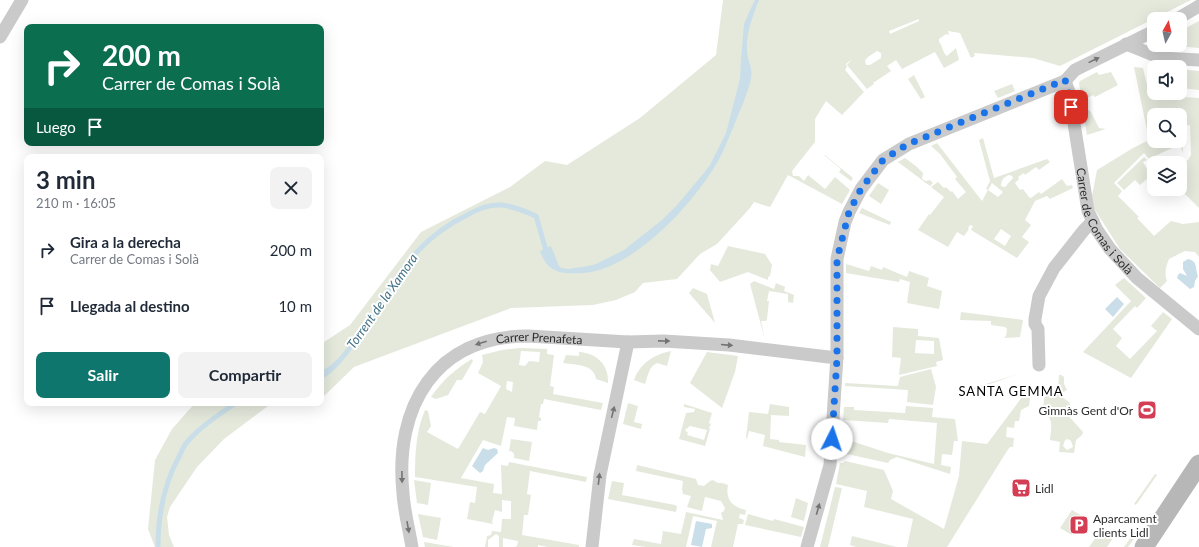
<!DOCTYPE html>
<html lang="es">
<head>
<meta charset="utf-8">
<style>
  body { margin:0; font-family:Lato,sans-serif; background:#f2f2f3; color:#1f2937; height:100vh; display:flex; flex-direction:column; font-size:15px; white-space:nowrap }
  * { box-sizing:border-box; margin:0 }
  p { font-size:13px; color:#747a83 }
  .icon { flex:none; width:22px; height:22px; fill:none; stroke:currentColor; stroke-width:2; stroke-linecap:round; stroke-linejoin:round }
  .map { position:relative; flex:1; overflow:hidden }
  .panel { position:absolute; left:24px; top:154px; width:300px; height:252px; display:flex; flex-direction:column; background:#fff; border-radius:8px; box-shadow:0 4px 16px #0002 }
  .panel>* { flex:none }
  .top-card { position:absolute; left:24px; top:24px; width:300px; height:122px; border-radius:8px; box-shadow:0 4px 16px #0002; background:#0b6e4f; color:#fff; overflow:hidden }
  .needle { width:26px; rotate:8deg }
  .buttons { position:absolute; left:1147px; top:12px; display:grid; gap:8px }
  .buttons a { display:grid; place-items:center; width:40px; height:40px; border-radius:8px; background:#fff; box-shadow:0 4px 16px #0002; font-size:20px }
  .pin { position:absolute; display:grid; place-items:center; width:34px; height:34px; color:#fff; margin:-17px; border-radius:8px; box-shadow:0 2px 6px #0006 }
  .me { position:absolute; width:44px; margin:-22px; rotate:4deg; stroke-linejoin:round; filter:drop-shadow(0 0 3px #0008) }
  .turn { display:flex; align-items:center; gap:14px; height:84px; padding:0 12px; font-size:18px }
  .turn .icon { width:52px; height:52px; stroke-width:2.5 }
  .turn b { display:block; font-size:28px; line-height:34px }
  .then { display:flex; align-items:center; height:38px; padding:0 12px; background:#0003; gap:8px; font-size:15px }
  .round { display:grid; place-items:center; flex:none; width:42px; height:42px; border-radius:8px; background:#f2f2f3 }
  .headline { display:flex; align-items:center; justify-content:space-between; height:68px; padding:0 12px }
  h1 { font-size:24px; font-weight:700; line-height:30px }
  .action { display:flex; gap:8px; margin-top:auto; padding:8px 12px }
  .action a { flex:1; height:46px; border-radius:8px; background:#0f766e; color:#fff; font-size:16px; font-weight:700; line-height:46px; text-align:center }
  .action a+a { background:#f2f2f3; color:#1f2937 }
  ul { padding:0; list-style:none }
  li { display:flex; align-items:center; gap:12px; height:56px; padding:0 12px }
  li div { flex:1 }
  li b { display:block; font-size:15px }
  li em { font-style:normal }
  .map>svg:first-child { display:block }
  .green { fill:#e4e9dc; fill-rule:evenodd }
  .water { fill:#c9dee8 }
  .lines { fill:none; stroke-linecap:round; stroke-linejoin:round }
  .stream { stroke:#c9dee8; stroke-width:5 }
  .street { stroke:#cacaca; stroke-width:13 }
  .secondary { stroke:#b7b7b7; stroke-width:19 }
  .oneway { fill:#747474 }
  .route { stroke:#1a73e8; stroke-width:7; stroke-dasharray:0 12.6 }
  .labels { text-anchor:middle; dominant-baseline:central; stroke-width:4; stroke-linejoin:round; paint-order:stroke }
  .street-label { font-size:12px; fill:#2d2d2d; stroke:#fff }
  .poi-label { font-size:12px; fill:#2d2d2d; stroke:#fff; text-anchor:start }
  .water-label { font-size:13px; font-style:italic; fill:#437287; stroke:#fff }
  .neighbourhood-label { font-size:13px; letter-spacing:1px; fill:#000; stroke:#fff }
</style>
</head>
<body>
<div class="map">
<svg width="1199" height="547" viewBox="0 0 1199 547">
  <rect width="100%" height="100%" fill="#fff"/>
  <g class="green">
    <path d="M723,0H1191L1060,66L1033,58L975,53L974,54L975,56L971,58L960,33L948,31L949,35L946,34L939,39V42C943,46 942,52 947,56L956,48L959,60L944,68L935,52L902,69L896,60L887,66L891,71L873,83L874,84L867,89L847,65L852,59L846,64L847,67L845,70L864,92L842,115L826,101L815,119V142L792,171L793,176H799L804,181L808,175L825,189L835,177L850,190L842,204L788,175L770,207L754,202L750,208L717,244L700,254L677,279L643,283L635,292L616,300L593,305L511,308L354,367L321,399V344L350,325L421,232L510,187L545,161L567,165L640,118L716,55ZM919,19V21L890,34L889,31ZM877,51L881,53V58L870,65H866L865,60L868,57Z"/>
    <polygon points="1199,21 1199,48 1164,45 1180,45 1180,31"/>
    <path d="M1134,67L1143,68C1147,85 1147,94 1167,98L1169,96L1199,98V208L1180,189V178L1184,177L1180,165L1188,160L1191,155L1190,125L1182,126L1183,153L1178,141H1180V115H1154V141H1169L1172,148L1149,159L1144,153L1114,183L1122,191L1118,196L1139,217L1137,218L1154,236L1171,221L1183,224L1199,222V257L1195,252L1185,251L1169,259C1166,266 1164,273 1167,281L1160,288L1120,249L1097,213L1093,207L1092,196L1097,170L1133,148L1149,140Z"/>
    <polygon points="1180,69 1199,71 1199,90 1180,88"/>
    <polygon points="1097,72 1099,75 1111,72 1118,85 1095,97 1093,95 1082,101 1079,83 1080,81"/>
    <polygon points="914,75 925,97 921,99 908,79"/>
    <polygon points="1012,84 1015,91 998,98 994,91"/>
    <polygon points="1083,110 1089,110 1091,112 1099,128 1106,129 1087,135"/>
    <path d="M983,138L994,178L1047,159L1050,162L1039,170L1036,167L1025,175L1024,173L1018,177L1019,179L1015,183L1020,190L1023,189L1029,197L1031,198L1039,192L1041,194L1062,179L1067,186L1072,185L1073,188L1050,199L1047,196L1035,201L1025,220L1031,225L1022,237L1029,242L1017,258L971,230L973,226L970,225L968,228L969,229L964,236L957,232L948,247L918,230L929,214L930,215L944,197L931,187L938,182L944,188L946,187L951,192L952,191L958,199L966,192L955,179L957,177L940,154L931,146L937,143L982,201L988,190L986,189L990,181L979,140ZM1009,175L1012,176L1013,178L1005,187H1004L1001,186C1001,180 1004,177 1009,175ZM992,183L1003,192L998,197L988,190ZM1001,229L1011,236L1005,246L994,239Z"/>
    <polygon points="824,155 825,155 853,178 851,181 839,172 841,169"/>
    <polygon points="1144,157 1147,160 1143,162 1147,169 1151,167 1154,169 1154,173 1140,185 1135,180 1124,190 1117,183"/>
    <polygon points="905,158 917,167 923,173 922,179 926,181 930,180 933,183 930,186 898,162"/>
    <polygon points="878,183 889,190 881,204 869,196"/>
    <polygon points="862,208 891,222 890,225 859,213"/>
    <polygon points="728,246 765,254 772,265 770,276 768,277 768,280 748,272 720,282 710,270 711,264 718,266"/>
    <polygon points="846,264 869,271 871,266 882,270 883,267 907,277 909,271 929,278 927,286 942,291 939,309 907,303 910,282 900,279 899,282 846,273"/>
    <polygon points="1124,278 1146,298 1137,308 1135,306 1113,329 1122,338 1116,346 1130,359 1157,331 1151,326 1163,312 1172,319 1131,378 1083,352 1131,301 1115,285"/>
    <polygon points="754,281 774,289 776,283 785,287 784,291 794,295 793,303 788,302 788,294 769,291 767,301 769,301 767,319 766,321 761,321 765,340 750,284"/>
    <polygon points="693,288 707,294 715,323 689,293"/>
    <polygon points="961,312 1023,320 1020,337 1004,338 1006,336 1007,329 1005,327 991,325 991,321 960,320"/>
    <path d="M893,327L918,329V336L939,338L943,360L936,362L937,366L899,375L901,358L892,357ZM916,340L934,341V354L915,353Z"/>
    <path d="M520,348L547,349V354L554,355L550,386L554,387L553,394L603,403L601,410L544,399L543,404H541L539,417L541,418V421H538L537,430L514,426L515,418L507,417L501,446L483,440L461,478L494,484L493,493L502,494L501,465L508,466L509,462L587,477L586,482L530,471L527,494L531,495L528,515H524L522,535L579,545V547H548L538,545V547H515L517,546L518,541L503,538V547H499V536L496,534L488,540V547H485L487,536L491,535L492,531L501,532L502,519H511V501L502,500V512L495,510L492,522L493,524L467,519L470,502L475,503L477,487L415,477C415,454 416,431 425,410L428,411L431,426L427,432L458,449L480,412L485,414L501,386L478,373L483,362L482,355L502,350ZM521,351L540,352L539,362L529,361L525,366L519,365ZM507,381L513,382L512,392L506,389Z"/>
    <path d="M671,351L667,366L657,363C649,366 648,376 645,384L634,380C640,363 655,354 671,351Z"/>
    <path d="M579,352C597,353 609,365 608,383L596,379C594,364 576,365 563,363L566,355L579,356Z"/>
    <polygon points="707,352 738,356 735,372 722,408 690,383"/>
    <path d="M472,359L473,361L462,380H457L448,395L436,399L431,397C442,381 455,369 472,359Z"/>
    <polygon points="931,369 936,387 933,405 907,402 908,390 845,386 845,383 898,386 900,377"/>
    <polygon points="1018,374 973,390 973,388"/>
    <path d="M1059,375H1061L1064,377V384L1067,390L1061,393V396C1066,401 1072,401 1070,409L1065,412L1083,432L1082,435L1076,440L1074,453L1059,452L1060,442L1050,440C1052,425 1053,420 1043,408L1045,391L1055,392L1058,390ZM1068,439L1071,441L1073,447L1067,450L1063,446L1065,440Z"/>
    <polygon points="1028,389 1031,390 1029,406 1021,410 1019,421 1015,421 1014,428 1007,427 1006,437 1014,438 1013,447 1010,447 1007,451 947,547 907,547 913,519 864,507 867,491 836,484 840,463 843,463 845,461 884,470 893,491 891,499 944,529 959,476 962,441 987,444"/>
    <polygon points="195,403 272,403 224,439 197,467 170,507 167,517 169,535 174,547 155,547 148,529 155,460 172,429"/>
    <polygon points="628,403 638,406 634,422 642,424 641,429 623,424"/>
    <path d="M684,404L712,413L709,423L711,424L709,428L710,429L705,446L679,439L686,413L694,412L695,409L684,407ZM690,426L707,430L704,440L687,435L688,433L685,430Z"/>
    <polygon points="770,404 789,407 789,416 771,415 770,439 779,440 779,442 806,445 805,457 763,446 765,435 749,431 747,439 746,438 749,412 768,414"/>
    <polygon points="906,406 933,408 932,417 955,419 958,441 954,441 952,455 942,454 941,465 951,467 950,474 897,457 890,460 888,463 847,454 845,450 841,449 842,438 888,453 934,464 937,423 889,419 888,423 843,420 844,407 854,407 854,410 905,413"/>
    <path d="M511,439L532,442L529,461L514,458C515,454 513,451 509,451Z"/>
    <path d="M637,465L696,479L698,485L704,486L710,481L713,480L718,483H722L728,485C725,500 733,507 746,510L745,515L740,514L739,518L744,520L743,524H738L733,547H711L717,521L693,516L686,547H646L632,545L634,539L661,544L663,531L681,534L686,512L723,520L721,513L724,511L725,508L721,501L705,497L702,511L687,507L691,496L683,494L682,489L683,481L636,471Z"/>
    <polygon points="1155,474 1157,475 1136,505 1134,504"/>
    <polygon points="414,480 431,483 428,505 417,503"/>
    <polygon points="612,481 624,483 622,495 675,505 677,506 676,512 608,499"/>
    <polygon points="835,487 842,488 828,547 820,547"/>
    <polygon points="796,498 808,503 804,521 791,517"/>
    <polygon points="1072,510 1084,517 1072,535 1060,528"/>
    <polygon points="418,514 441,518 437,540 423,537"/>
    <polygon points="748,514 773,521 774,519 804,527 801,537 745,525"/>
    <polygon points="1102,529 1115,530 1117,532 1107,547 1089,547"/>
    <polygon points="1136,530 1139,532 1128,547 1124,547"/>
    <polygon points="852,536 897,547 856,547 850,545"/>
    <polygon points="424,542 454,547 425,547"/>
  </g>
  <g class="water">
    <path d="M755,0H759C753,16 746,32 747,50C747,62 753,65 751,79C747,96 739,112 733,128C727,141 723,154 715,166C691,206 633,269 584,273C562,274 548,274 540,251L551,246L559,266L561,268L568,269L588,266L596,264L624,250L662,220L677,205L704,173L710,165L726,133L740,79L741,59L744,24L751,8Z"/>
    <path d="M1188,259C1198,261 1195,268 1198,276L1195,281L1194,287L1190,289L1177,278L1178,275L1180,273L1187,276L1183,269V262Z"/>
    <polygon points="1117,297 1124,304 1113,317 1105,309"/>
    <path d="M376,314C365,330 339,373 321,379V371C346,360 354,329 376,314Z"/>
    <polygon points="483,448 488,450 494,448 497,449 498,453 485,465 483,471 480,473 472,466"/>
    <polygon points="696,521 712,524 712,528 706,529 702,547 691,545"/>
  </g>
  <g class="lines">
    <g class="stream">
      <path d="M369,321C400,274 415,240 469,214C479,209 489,204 501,205C513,206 525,211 536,216L547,254"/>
      <path d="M158,547C158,515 164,483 180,455C182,450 184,445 188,441C201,426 219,414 236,403"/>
    </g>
    <g class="street">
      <polyline points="1177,19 1199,6"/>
      <polyline points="0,37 22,0"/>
      <polyline points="1126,44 1161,58 1199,60"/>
      <path id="s1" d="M1065,81L1069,92L1088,211L1097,230L1110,249L1137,278L1199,329"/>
      <polyline points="1039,365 1038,329 1035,324 1035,319 1039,296 1054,268 1084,230 1093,221"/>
      <path id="s2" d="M412,547C409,529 404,511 403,493C394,407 435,336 528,336L628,342L664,341L729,345L837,358"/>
      <polyline points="592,547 600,475 628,342"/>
      <polyline points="807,547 830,465 837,356 837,259 845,222 849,212 861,189 883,160 909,144 1065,81 1075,70 1154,31"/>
    </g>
    <polyline class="secondary" points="1144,547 1199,464"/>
  </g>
  <defs><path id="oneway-solid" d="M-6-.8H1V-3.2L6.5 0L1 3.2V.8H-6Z"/></defs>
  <g class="oneway">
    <use href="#oneway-solid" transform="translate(1094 60) rotate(-26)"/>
    <use href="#oneway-solid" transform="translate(664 341) rotate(1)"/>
    <use href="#oneway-solid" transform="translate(481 343) rotate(163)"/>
    <use href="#oneway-solid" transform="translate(727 345) rotate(5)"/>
    <use href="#oneway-solid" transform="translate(613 412) rotate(-76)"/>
    <use href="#oneway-solid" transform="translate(402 477) rotate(89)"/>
    <use href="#oneway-solid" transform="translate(599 479) rotate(-83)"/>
    <use href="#oneway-solid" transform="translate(818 509) rotate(-74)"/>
    <use href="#oneway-solid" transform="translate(408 527) rotate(80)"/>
  </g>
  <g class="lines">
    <polyline class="route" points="832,439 837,358 837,259 849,212 861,189 883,160 908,144 1065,80 1069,92 1071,107"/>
  </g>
  <defs>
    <symbol id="stadium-square" viewBox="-11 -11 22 22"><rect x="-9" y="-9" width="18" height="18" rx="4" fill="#d43e55" stroke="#fff"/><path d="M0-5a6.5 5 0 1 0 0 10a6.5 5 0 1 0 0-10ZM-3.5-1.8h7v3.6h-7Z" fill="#fff"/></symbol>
    <symbol id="supermarket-square" viewBox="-11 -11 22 22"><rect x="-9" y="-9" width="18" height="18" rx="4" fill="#d43e55" stroke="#fff"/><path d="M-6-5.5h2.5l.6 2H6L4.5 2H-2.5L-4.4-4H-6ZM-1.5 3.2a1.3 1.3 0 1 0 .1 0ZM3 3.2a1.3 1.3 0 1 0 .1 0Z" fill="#fff"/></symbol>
    <symbol id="parking-square" viewBox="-11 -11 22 22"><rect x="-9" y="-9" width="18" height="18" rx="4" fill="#d43e55" stroke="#fff"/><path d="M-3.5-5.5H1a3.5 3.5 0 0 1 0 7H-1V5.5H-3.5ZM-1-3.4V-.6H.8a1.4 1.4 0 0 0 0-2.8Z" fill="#fff"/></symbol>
  </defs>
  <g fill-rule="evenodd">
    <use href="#stadium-square" x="1136" y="399" width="22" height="22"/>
    <use href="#supermarket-square" x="1010" y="477" width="22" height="22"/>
    <use href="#parking-square" x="1068" y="514" width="22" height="22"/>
  </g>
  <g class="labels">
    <g class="street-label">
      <text stroke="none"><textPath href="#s1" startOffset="148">Carrer de Comas i Solà</textPath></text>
      <text stroke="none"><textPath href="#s2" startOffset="297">Carrer Prenafeta</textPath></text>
    </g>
    <g class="poi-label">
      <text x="1133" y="410" text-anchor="end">Gimnàs Gent d'Or</text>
      <text x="1035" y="488">Lidl</text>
      <text x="1093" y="518">Aparcament<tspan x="1093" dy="14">clients Lidl</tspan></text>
    </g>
    <g class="water-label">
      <text transform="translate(382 301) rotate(-55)">Torrent de la Xamora</text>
    </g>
    <g class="neighbourhood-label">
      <text x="1011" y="391">SANTA GEMMA</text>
    </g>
  </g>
</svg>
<div class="buttons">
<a><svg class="needle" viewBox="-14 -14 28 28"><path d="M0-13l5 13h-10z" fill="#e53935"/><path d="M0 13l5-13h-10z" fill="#747a83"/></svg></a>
<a><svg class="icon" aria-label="sound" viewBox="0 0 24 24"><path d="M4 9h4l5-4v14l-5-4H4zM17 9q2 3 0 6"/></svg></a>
<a><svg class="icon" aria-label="search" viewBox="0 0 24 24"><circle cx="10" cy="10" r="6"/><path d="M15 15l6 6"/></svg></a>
<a><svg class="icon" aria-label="layers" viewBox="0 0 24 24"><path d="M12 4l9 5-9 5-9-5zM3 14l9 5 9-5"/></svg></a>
</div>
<div class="pin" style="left:1071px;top:107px;background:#d93025"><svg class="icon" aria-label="arrive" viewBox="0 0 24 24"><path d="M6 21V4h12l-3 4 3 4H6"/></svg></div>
<svg class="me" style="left:832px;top:439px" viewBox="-20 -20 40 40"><circle r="19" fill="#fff"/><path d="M0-13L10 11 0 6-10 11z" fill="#1a73e8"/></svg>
<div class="top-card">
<div class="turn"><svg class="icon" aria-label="right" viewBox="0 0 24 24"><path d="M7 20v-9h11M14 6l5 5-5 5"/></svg><div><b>200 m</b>Carrer de Comas i Solà</div></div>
<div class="then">Luego<svg class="icon" aria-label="arrive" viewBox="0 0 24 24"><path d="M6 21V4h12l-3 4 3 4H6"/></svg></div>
</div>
<section class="panel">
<div class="headline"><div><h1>3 min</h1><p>210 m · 16:05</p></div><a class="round"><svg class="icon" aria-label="close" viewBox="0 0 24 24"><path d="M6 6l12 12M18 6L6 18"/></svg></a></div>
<ul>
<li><svg class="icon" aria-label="right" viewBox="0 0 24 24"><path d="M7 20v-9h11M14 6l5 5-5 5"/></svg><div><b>Gira a la derecha</b><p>Carrer de Comas i Solà</p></div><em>200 m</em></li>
<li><svg class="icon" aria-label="arrive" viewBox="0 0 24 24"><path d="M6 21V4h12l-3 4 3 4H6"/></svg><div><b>Llegada al destino</b></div><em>10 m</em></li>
</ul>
<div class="action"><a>Salir</a><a>Compartir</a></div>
</section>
</div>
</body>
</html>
